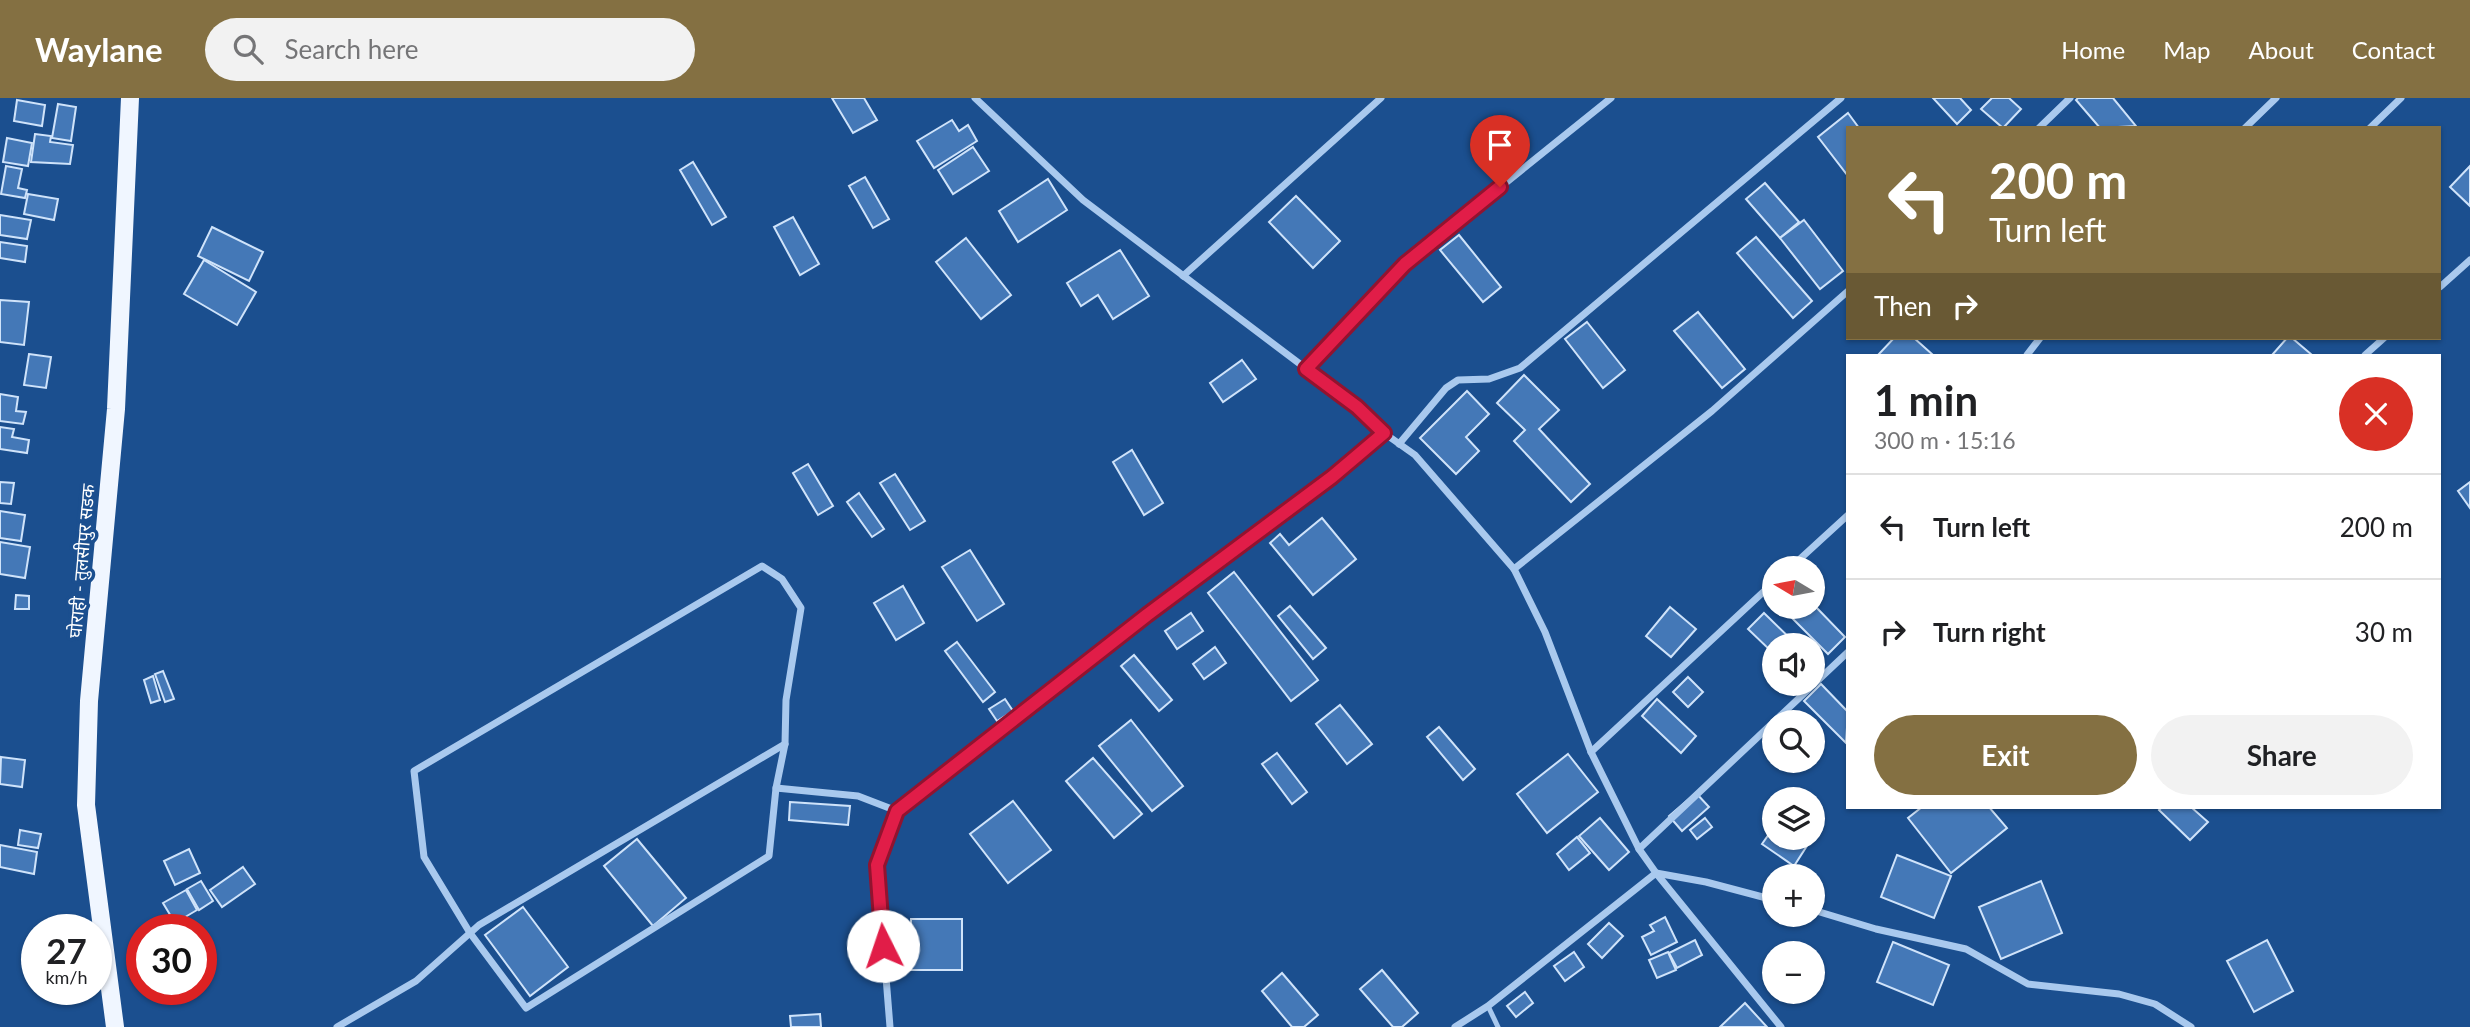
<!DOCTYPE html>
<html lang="en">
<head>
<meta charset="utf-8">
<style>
  body { margin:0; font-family:Lato,"Noto Sans Devanagari",sans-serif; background:#f2f2f2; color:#202124; height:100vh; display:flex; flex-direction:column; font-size:26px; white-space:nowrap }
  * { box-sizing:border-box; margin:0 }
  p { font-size:23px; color:#757577 }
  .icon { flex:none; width:38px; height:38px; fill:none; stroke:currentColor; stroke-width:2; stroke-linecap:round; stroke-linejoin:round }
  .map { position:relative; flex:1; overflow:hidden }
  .side { position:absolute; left:1846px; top:256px; width:595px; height:455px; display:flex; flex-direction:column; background:#fff; border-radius:0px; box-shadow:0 2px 5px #0004 }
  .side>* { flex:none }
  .top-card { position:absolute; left:1846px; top:28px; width:595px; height:214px; border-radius:0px; box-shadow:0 2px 5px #0004; background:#847042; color:#fff; overflow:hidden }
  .needle { width:46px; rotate:280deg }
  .controls { position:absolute; left:1762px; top:458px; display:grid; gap:14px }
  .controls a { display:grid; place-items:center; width:63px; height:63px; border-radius:50%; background:#fff; box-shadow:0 2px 5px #0004; font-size:35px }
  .speed { position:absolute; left:21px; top:816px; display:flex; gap:14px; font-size:35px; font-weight:700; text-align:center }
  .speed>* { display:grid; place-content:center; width:91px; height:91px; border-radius:50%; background:#fff; box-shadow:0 2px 5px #0004; line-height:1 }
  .speed small { font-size:18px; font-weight:400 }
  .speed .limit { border:10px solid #d22; background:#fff; color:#111 }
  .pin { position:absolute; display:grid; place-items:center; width:60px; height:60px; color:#fff; margin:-72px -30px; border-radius:50% 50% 50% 0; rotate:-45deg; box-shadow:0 0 7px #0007 }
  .pin .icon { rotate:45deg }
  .me { position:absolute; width:77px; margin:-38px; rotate:356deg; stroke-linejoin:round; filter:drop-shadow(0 0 5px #0008) }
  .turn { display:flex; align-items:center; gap:24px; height:147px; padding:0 28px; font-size:32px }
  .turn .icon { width:91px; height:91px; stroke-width:2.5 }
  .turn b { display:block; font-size:49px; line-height:60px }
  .then { display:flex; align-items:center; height:66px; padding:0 28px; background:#0003; gap:14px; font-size:26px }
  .round { display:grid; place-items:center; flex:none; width:74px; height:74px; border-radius:37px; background:#f2f2f2 }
  .head { display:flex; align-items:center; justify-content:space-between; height:119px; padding:0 28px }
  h1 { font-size:42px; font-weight:700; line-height:52px }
  .action { display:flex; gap:14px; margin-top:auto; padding:14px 28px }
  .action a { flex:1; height:80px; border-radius:42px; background:#847042; color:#fff; font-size:28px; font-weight:700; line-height:80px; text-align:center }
  .action a+a { background:#f2f2f2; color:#202124 }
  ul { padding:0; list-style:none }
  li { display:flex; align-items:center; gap:21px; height:105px; padding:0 28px; border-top:2px solid #e0e0e0 }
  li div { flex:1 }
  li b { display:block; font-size:26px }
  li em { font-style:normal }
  header { display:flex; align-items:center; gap:42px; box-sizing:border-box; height:98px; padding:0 35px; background:#847042; color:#fff }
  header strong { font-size:33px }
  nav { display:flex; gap:38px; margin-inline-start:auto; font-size:24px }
  .search { width:490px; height:63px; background:#f2f2f2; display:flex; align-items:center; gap:18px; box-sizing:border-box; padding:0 24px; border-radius:38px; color:#757577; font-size:26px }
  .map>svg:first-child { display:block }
  .building { fill:#4478b7; stroke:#cfe3fa; stroke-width:2 }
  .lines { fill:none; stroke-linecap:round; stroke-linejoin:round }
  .service { stroke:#a9c9ee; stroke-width:5 }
  .minor { stroke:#a9c9ee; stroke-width:7 }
  .primary { stroke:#f0f6ff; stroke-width:18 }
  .route-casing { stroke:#92132f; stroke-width:18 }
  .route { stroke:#e11d48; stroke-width:12 }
  .labels { text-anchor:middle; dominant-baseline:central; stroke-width:7; stroke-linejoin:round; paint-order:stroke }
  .street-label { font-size:18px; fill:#fff; stroke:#1b4f8f }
</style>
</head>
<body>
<header>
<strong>Waylane</strong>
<div class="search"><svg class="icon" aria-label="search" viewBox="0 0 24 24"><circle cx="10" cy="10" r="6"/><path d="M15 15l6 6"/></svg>Search here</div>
<nav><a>Home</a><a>Map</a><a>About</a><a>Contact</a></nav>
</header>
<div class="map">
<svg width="2470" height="929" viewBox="0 0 2470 929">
  <rect width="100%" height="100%" fill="#1b4f8f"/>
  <g class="building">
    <polygon points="832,0 864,0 877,22 853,35"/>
    <polygon points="1933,0 1960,0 1971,12 1957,26"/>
    <polygon points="1992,0 2009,0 2021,11 2003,30 1981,11"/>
    <polygon points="2078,0 2113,0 2136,28 2100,30 2076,2"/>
    <polygon points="17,2 45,7 42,28 14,23"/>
    <polygon points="58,6 76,9 71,43 52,40"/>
    <polygon points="1848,15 1859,30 1848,30 1848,78 1818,39"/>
    <polygon points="952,22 959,33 968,27 977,43 934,70 917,43"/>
    <polygon points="35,36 51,38 50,44 73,47 70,66 31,64"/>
    <polygon points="7,40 32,45 28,68 3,64"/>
    <polygon points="973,49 989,73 953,96 938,72"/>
    <polygon points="693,64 726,119 712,127 680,72"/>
    <polygon points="6,68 22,71 18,90 27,92 25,100 1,96"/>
    <polygon points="2470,68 2470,108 2450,89"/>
    <polygon points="865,79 889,121 873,130 849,88"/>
    <polygon points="1048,81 1067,112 1018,144 999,113"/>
    <polygon points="1765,85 1799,124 1780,140 1746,101"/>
    <polygon points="28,96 58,101 54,122 24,116"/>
    <polygon points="1296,98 1340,143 1313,170 1269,124"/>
    <polygon points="0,117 31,122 27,141 0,137"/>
    <polygon points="793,119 819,166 800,177 774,129"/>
    <polygon points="1804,122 1843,173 1820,191 1780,140"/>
    <polygon points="212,129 263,154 249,183 198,158"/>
    <polygon points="1459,137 1501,189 1483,204 1440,152"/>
    <polygon points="1756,139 1812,203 1793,220 1737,155"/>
    <polygon points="966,140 1011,197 981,221 936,164"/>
    <polygon points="0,144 27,148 25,164 0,160"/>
    <polygon points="1120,152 1149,198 1113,221 1098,197 1081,208 1067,185"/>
    <polygon points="204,162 256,194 237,227 184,196"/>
    <polygon points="0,202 29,204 24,247 0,244"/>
    <polygon points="1698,214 1745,271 1722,290 1674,233"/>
    <polygon points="1587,224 1625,272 1603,290 1565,241"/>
    <polygon points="1894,240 1914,240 1933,257 1878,257"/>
    <polygon points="2287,240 2292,240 2312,257 2272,257"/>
    <polygon points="29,256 51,259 46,290 24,287"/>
    <polygon points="1242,262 1256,281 1223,304 1210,285"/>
    <polygon points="1524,277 1559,312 1539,331 1590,386 1571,404 1514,343 1525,332 1497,305"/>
    <polygon points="1467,293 1489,316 1466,339 1479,353 1456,376 1420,340"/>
    <polygon points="0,296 18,299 16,313 26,314 23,326 0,323"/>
    <polygon points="0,329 14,331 12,339 29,342 27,355 0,351"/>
    <polygon points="1132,352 1163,405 1144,417 1113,364"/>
    <polygon points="808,366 833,408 818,417 793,375"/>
    <polygon points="895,376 925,423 910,432 880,385"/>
    <polygon points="0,384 14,385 11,406 0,405"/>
    <polygon points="2470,384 2470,410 2458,393"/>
    <polygon points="859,395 884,431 872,439 847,404"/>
    <polygon points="0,413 25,417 21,443 0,440"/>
    <polygon points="1322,420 1356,461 1313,497 1270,445 1280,436 1289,447"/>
    <polygon points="0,444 30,449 25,480 0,476"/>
    <polygon points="970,452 1004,506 977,523 942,469"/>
    <polygon points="1234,474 1318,582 1291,603 1208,495"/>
    <polygon points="903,488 924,525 896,542 874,505"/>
    <polygon points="16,497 29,498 29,511 15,511"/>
    <polygon points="1813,506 1845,539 1828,556 1791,519 1801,509 1813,509"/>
    <polygon points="1290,508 1326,550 1313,561 1278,518"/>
    <polygon points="1670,509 1696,531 1671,559 1646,538"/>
    <polygon points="1191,515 1203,533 1177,551 1165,533"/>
    <polygon points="1764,515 1798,548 1774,548 1774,556 1748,531"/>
    <polygon points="957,544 995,594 983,604 945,553"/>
    <polygon points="1215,549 1226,565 1204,581 1193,566"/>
    <polygon points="1134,557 1172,602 1159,613 1121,568"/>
    <polygon points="163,573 174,601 165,604 155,576"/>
    <polygon points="153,578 160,602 151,605 144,582"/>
    <polygon points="1688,579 1703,594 1688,609 1673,594"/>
    <polygon points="1821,586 1848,614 1846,645 1804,603"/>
    <polygon points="1005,601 1013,613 997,623 989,611"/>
    <polygon points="1657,601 1696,638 1681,655 1642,618"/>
    <polygon points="1340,607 1372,646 1347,666 1316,626"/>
    <polygon points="1131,622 1183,688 1152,713 1099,648"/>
    <polygon points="1439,629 1475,671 1463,682 1427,639"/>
    <polygon points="1277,655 1307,694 1292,706 1262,666"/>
    <polygon points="1568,656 1598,694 1547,735 1517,696"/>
    <polygon points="1,659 25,662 22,689 0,686"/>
    <polygon points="1093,660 1142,716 1114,740 1066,683"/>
    <polygon points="1696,695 1709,709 1682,733 1669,718"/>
    <polygon points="1013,703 1051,752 1008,785 970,736"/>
    <polygon points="790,704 850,708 848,727 789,722"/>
    <polygon points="1922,709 1989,709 2007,730 1951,775 1908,720"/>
    <polygon points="2162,709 2191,709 2208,724 2190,742 2159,712"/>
    <polygon points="1600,720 1629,754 1609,772 1579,738"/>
    <polygon points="1705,720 1712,729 1697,741 1690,732"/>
    <polygon points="1774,729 1774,740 1812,740 1794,768 1762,746"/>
    <polygon points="20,732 41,736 38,750 18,747"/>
    <polygon points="1577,739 1590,755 1569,772 1557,756"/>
    <polygon points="637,741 686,800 653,828 604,768"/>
    <polygon points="0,747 37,754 34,776 0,769"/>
    <polygon points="189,751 200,775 175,787 164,763"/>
    <polygon points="1897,757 1951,778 1934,820 1881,799"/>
    <polygon points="243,769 255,786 222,809 210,792"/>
    <polygon points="201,783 213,803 199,812 187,791"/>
    <polygon points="2041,783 2062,835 2001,861 1979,809"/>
    <polygon points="186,792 197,812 175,825 163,805"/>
    <polygon points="523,809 568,869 530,898 485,837"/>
    <polygon points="1665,819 1677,844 1651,857 1642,839 1654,833 1650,827"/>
    <rect x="911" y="821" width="51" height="51"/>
    <polygon points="1609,825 1623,838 1602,860 1588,846"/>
    <polygon points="1695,842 1702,857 1677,870 1669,855"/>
    <polygon points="2267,842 2293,893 2254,914 2227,863"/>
    <polygon points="1893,844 1949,867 1933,907 1877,884"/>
    <polygon points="1574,854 1584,869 1565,883 1554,868"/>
    <polygon points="1668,854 1676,872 1657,880 1649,862"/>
    <polygon points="1382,872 1418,915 1402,929 1393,929 1360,891"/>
    <polygon points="1282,875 1318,917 1304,929 1292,929 1262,893"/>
    <polygon points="1525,894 1533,905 1516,919 1507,908"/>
    <polygon points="1745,905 1767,929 1720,929"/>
    <polygon points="820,916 821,929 791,929 790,918"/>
  </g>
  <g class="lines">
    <polyline class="service" points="1488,908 1498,929"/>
    <g class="minor">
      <polyline points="975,0 1083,102 1357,309 1384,335 1415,357 1514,471 1545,534 1591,654 1639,751 1656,775 1706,784 1774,802"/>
      <polyline points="2039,30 2070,0"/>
      <polyline points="2245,30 2276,0"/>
      <polyline points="2370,30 2401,0"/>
      <polyline points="1183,178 1381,0"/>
      <polyline points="2440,189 2470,162"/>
      <polyline points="2027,257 2040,240"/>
      <polyline points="2365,257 2384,240"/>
      <polyline points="1306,271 1405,166 1611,0"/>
      <polyline points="1399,346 1446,290 1458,282 1489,281 1520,270 1841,0"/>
      <polygon points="762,468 782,481 801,510 786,602 785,646 776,690 769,758 526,910 470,835 424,759 414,673"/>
      <polyline points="1514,471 1712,313 1848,193"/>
      <polyline points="1789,471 1848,417"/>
      <polyline points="1591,654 1774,484"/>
      <polyline points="776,690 858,698 897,713 1147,518 1331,379 1384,335"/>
      <polyline points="1639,751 1848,554"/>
      <polyline points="1813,812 1876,831 1966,851 2028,886 2119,896 2155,906 2191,929"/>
      <polyline points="337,929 416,883 479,827 785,646"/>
      <polyline points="890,929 877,767 897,713"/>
      <polyline points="1455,929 1488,908 1656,775 1781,929"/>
    </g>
    <polyline class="primary" points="115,929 86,707 89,603 116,311 130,0"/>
  </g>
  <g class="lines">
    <defs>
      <polyline id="route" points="883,848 877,767 897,713 1147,517 1332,379 1384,335 1357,309 1306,271 1405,166 1500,89"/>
    </defs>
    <use href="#route" class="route-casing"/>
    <use href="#route" class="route"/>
  </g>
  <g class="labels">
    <g class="street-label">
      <text transform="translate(81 463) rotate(-85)">घोराही - तुलसीपुर सडक</text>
    </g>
  </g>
</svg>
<div class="controls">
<a><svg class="needle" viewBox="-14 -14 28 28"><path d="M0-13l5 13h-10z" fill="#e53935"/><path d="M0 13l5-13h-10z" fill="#757577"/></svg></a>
<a><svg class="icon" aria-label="sound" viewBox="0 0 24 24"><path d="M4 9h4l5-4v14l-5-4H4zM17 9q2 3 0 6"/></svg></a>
<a><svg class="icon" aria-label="search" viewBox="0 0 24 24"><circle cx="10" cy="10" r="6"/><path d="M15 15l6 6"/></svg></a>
<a><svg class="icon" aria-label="layers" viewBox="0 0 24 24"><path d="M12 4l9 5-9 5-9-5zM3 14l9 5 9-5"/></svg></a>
<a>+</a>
<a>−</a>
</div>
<div class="speed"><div>27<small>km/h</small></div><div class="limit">30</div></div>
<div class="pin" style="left:1500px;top:89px;background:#d93025"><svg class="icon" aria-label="arrive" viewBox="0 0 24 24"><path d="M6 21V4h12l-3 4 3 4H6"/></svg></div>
<svg class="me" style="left:883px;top:848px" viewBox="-20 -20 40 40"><circle r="19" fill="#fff"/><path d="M0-13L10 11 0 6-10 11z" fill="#e11d48"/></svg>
<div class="top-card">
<div class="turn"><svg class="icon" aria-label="left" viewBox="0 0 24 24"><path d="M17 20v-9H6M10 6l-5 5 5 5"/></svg><div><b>200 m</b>Turn left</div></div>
<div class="then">Then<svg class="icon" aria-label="right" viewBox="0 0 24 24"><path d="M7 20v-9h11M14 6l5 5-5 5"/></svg></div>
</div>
<section class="side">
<div class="head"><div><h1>1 min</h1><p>300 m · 15:16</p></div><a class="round" style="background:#d93025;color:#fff"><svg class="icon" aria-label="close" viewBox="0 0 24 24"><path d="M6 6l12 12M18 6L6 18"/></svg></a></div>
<ul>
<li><svg class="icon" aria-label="left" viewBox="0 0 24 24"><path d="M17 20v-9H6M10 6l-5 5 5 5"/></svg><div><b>Turn left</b></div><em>200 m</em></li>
<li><svg class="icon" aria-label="right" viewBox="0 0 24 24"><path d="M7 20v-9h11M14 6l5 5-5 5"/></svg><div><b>Turn right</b></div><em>30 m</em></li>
</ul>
<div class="action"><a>Exit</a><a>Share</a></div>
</section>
</div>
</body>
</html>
